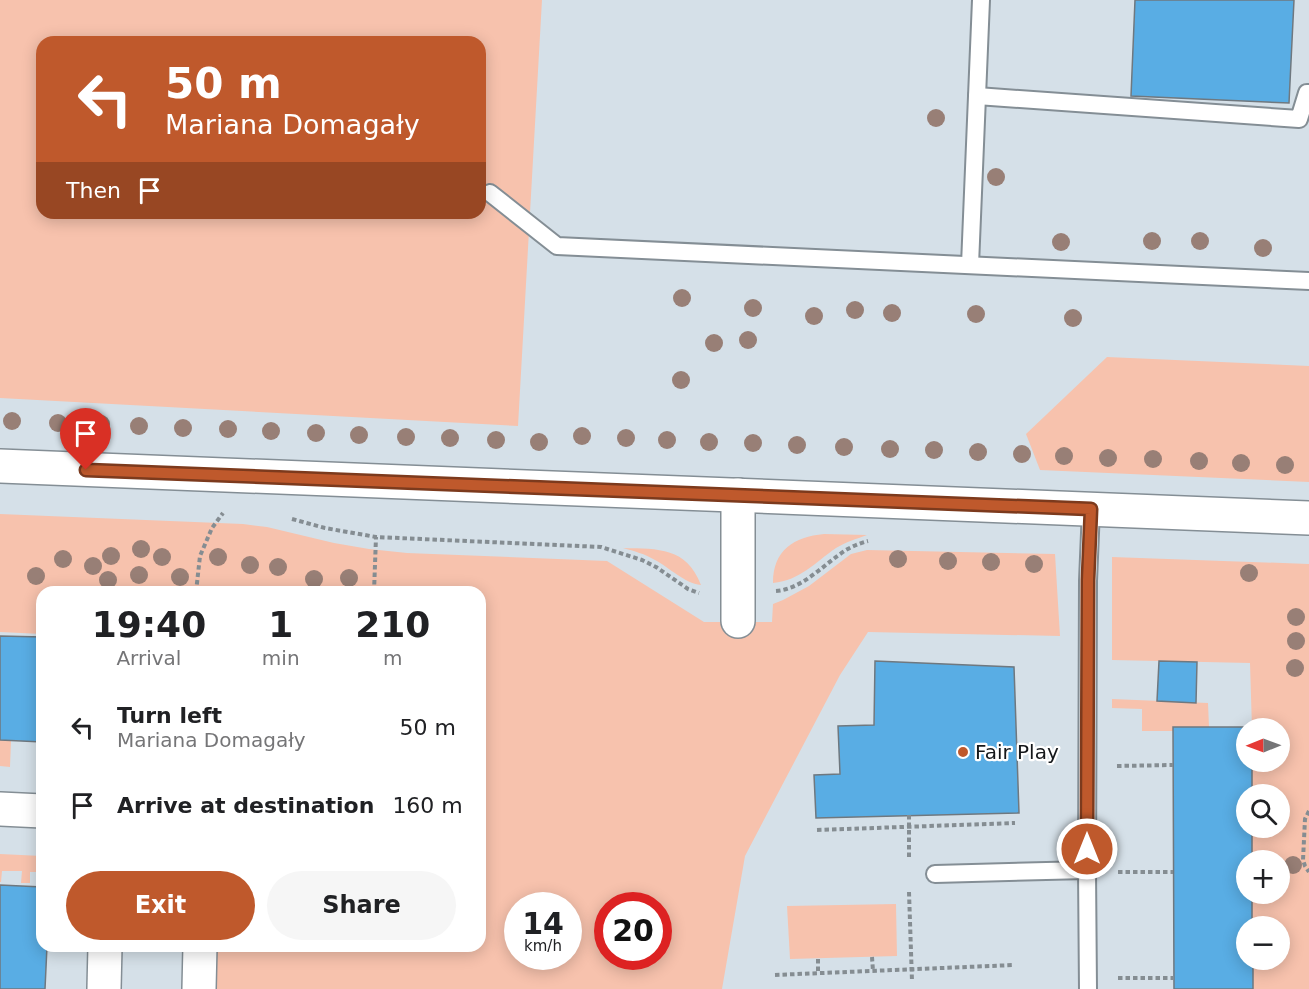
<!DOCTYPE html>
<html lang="en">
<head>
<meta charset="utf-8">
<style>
  body { margin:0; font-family:"DejaVu Sans",sans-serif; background:#f6f6f6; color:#202124; height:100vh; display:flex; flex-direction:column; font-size:22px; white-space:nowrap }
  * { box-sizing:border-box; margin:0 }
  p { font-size:20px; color:#757577 }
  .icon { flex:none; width:33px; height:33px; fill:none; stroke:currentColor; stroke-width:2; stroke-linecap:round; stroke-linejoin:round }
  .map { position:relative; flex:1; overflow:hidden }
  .panel { position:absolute; left:36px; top:586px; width:450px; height:366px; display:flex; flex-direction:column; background:#fff; border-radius:18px; box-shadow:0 3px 15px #0003 }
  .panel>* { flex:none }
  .guide { position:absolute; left:36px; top:36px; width:450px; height:183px; border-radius:18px; box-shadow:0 3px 15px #0003; background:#bf592c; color:#fff; overflow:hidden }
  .needle { width:39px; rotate:269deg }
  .controls { position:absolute; left:1236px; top:718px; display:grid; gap:12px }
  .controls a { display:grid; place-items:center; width:54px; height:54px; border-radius:50%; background:#fff; box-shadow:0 3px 15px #0003; font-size:30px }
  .speed { position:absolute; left:504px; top:892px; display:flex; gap:12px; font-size:30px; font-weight:700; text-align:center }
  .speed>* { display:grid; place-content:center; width:78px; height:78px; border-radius:50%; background:#fff; box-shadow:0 3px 15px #0003; line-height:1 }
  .speed small { font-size:15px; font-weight:400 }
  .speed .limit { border:9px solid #d22; background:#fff; color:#111 }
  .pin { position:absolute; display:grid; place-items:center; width:51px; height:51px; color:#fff; margin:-62px -26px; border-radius:50% 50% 50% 0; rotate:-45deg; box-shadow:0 0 6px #0007 }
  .pin .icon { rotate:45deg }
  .me { position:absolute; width:66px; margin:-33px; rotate:0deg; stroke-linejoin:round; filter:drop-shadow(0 0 4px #0008) }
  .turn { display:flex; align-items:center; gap:21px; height:126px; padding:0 30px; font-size:27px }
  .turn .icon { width:78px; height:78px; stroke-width:2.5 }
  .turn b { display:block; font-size:42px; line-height:51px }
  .then { display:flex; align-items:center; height:57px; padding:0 30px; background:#0003; gap:12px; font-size:22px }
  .eta { display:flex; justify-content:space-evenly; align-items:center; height:102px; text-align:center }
  .eta b { font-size:36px; font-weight:800; line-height:42px }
  .primary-button { display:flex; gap:12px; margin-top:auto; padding:12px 30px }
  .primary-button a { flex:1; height:69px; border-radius:36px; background:#bf592c; color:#fff; font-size:24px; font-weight:800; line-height:69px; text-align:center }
  .primary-button a+a { background:#f6f6f6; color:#202124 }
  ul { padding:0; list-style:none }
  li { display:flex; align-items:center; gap:18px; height:78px; padding:0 30px }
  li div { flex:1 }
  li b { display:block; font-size:22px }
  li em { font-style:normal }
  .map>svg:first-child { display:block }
  .green { fill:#f7c2ad; fill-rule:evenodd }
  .building { fill:#59ade4; stroke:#6f787f; stroke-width:1.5 }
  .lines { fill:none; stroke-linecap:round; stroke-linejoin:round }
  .lane-casing { stroke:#848e95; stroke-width:20 }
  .street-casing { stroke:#848e95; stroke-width:36 }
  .path { stroke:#858d92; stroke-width:4; stroke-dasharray:4.5 3; stroke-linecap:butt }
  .lane { stroke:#fff; stroke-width:16 }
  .street { stroke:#fff; stroke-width:33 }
  .tree { fill:#987f76 }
  .route-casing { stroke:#7c3a1d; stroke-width:15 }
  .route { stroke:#bf592c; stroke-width:10 }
  .poi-dot { fill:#bf592c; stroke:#fff; stroke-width:2 }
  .labels { text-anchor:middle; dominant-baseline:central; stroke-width:4.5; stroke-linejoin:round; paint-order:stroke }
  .poi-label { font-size:20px; fill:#14171a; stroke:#fff; text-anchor:start }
</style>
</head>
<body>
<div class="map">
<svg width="1309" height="989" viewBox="0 0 1309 989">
  <rect width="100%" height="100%" fill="#d5e0e8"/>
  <g class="green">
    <path d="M0,0H542L518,426L0,398ZM42,42H480V213H42Z"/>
    <polygon points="1107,357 1309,366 1309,482 1040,470 1026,434"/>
    <path d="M0,514L243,524L267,527L334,543L369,549L407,553L607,561L704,622H772L773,604L783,600L809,586L851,554L867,550L1055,554L1060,636L868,632L840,675L745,856L722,989H215L217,947L480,946V592H42V634L0,632ZM518,906H568V957H518ZM608,906H658V957H608Z"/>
    <path d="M824,534L867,535C856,539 846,542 836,548C814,563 801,580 773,583C773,550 794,537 824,534Z"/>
    <path d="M623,548C659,549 686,547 701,585C684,583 670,568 655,560C645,554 634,551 623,548Z"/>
    <polygon points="1112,557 1309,564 1309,989 1253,989 1253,960 1280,960 1280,927 1252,927 1252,894 1280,894 1280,861 1252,861 1252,828 1280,828 1280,795 1252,795 1252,762 1280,762 1280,729 1252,729 1250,663 1112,660"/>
    <polygon points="1112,699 1208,703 1209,727 1173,728 1173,731 1142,731 1142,709 1112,708"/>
    <polygon points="0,740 11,741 10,767 0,766"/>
    <polygon points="0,854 42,856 42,872 30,872 30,883 21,883 22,871 2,871 1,882 0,882"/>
    <polygon points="896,904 897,956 790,959 787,906"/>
  </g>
  <g class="building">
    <polygon points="1135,0 1294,0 1289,103 1131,96"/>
    <polygon points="0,636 42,637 42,742 0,740"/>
    <polygon points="875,661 1014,667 1019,813 816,818 814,775 840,774 838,726 874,725"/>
    <polygon points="1159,661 1197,662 1196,703 1157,701"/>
    <polygon points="1173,727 1252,727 1252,729 1246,729 1246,762 1252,762 1252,795 1246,795 1246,828 1252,828 1252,861 1246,861 1246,894 1252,894 1252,927 1246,927 1246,960 1253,960 1253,989 1174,989"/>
    <polygon points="0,885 42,887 42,946 47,946 45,989 0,989"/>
  </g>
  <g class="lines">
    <defs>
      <g id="lane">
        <polyline points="977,96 1299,119 1307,93 1309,93"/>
        <polyline points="490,193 557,246 1309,281"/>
        <polyline points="970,265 981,0"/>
        <polyline points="935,874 1087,870"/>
        <polyline points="1088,989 1087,870 1088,581 1091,509"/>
      </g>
      <g id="street">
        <polyline points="0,466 1309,518"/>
        <polyline points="738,621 738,495"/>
        <polyline points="0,809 42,811"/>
        <polyline points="104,989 105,946"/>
        <polyline points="199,989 200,946"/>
      </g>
    </defs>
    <use href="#lane" class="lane-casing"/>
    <use href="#street" class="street-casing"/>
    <g class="path">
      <polyline points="292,519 325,528 376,537 601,547 642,560 656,567 688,589 699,593"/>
      <path d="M776,591C803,589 824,564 846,550C853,546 860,543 868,541"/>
      <polyline points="196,592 200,556 212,528 223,513"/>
      <polyline points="374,592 376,537"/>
      <polyline points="1117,766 1173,765"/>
      <polyline points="1309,811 1305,819 1303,860 1305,866 1309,872"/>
      <polyline points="909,815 909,857"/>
      <polyline points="817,830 1015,823"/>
      <polyline points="1118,872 1173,872"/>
      <polyline points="909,892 912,981"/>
      <polyline points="872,957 873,971"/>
      <polyline points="818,959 818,973"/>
      <polyline points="775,975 1014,965"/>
      <polyline points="1118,978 1173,978"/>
    </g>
    <use href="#lane" class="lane"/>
    <use href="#street" class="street"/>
  </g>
  <g class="tree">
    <circle cx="936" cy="118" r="9"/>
    <circle cx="996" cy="177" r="9"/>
    <circle cx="1152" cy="241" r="9"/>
    <circle cx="1200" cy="241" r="9"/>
    <circle cx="1061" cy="242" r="9"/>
    <circle cx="1263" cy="248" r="9"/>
    <circle cx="682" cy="298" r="9"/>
    <circle cx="753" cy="308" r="9"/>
    <circle cx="855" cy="310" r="9"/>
    <circle cx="892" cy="313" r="9"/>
    <circle cx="976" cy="314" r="9"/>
    <circle cx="814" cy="316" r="9"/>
    <circle cx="1073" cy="318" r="9"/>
    <circle cx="748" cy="340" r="9"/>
    <circle cx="714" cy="343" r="9"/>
    <circle cx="681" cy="380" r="9"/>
    <circle cx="12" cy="421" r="9"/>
    <circle cx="58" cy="423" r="9"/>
    <circle cx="101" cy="424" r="9"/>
    <circle cx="139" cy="426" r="9"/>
    <circle cx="183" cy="428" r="9"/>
    <circle cx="228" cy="429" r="9"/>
    <circle cx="271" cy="431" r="9"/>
    <circle cx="316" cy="433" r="9"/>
    <circle cx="359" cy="435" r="9"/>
    <circle cx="582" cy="436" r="9"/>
    <circle cx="406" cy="437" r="9"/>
    <circle cx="450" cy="438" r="9"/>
    <circle cx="626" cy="438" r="9"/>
    <circle cx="496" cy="440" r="9"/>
    <circle cx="667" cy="440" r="9"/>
    <circle cx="539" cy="442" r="9"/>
    <circle cx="709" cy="442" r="9"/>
    <circle cx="753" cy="443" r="9"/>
    <circle cx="797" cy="445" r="9"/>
    <circle cx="844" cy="447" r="9"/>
    <circle cx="890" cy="449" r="9"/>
    <circle cx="934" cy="450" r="9"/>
    <circle cx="978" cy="452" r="9"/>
    <circle cx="1022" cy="454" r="9"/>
    <circle cx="1064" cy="456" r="9"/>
    <circle cx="1108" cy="458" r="9"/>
    <circle cx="1153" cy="459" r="9"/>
    <circle cx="1199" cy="461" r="9"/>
    <circle cx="1241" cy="463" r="9"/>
    <circle cx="1285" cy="465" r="9"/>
    <circle cx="141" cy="549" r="9"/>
    <circle cx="111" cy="556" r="9"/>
    <circle cx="162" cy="557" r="9"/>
    <circle cx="218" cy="557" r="9"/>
    <circle cx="63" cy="559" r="9"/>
    <circle cx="898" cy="559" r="9"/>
    <circle cx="948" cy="561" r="9"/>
    <circle cx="991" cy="562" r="9"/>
    <circle cx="1034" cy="564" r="9"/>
    <circle cx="250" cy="565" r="9"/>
    <circle cx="93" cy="566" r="9"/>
    <circle cx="278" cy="567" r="9"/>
    <circle cx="1249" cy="573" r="9"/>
    <circle cx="139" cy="575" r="9"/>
    <circle cx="36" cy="576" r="9"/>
    <circle cx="180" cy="577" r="9"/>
    <circle cx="349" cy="578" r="9"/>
    <circle cx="314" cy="579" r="9"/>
    <circle cx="108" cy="580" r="9"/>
    <circle cx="1296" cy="617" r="9"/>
    <circle cx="1296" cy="641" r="9"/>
    <circle cx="1295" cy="668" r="9"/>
    <circle cx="1293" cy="865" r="9"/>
  </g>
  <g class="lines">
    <defs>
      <polyline id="route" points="86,470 1091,509 1088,580 1087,849"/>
    </defs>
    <use href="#route" class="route-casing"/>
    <use href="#route" class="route"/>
  </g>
  <circle class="poi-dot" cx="963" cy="752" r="6"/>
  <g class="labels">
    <g class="poi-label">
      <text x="975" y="752">Fair Play</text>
    </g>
  </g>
</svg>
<div class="controls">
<a><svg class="needle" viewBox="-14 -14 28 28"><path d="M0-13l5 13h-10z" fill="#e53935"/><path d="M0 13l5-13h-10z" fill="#757577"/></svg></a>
<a><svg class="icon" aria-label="search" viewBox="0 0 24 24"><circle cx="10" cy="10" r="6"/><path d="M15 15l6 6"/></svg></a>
<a>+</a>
<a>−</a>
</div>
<div class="speed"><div>14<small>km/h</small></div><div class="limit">20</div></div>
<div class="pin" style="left:86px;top:470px;background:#d93025"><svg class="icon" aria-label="arrive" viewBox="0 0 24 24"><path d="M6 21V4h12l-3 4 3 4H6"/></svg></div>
<svg class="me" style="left:1087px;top:849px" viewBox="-20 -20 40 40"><circle r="17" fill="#bf592c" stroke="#fff" stroke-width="3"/><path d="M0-11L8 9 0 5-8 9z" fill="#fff"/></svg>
<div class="guide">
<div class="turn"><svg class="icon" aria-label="left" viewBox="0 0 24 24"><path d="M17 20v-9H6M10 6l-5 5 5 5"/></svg><div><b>50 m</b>Mariana Domagały</div></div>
<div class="then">Then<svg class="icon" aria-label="arrive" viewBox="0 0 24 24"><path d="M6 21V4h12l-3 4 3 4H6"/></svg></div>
</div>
<section class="panel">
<div class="eta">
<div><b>19:40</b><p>Arrival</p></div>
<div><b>1</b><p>min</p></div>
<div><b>210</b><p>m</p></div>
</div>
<ul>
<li><svg class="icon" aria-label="left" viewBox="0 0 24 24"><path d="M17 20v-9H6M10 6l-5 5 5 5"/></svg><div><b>Turn left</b><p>Mariana Domagały</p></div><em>50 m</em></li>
<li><svg class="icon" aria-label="arrive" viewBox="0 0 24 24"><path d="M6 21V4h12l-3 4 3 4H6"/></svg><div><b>Arrive at destination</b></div><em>160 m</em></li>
</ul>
<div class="primary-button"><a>Exit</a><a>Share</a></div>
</section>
</div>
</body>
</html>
